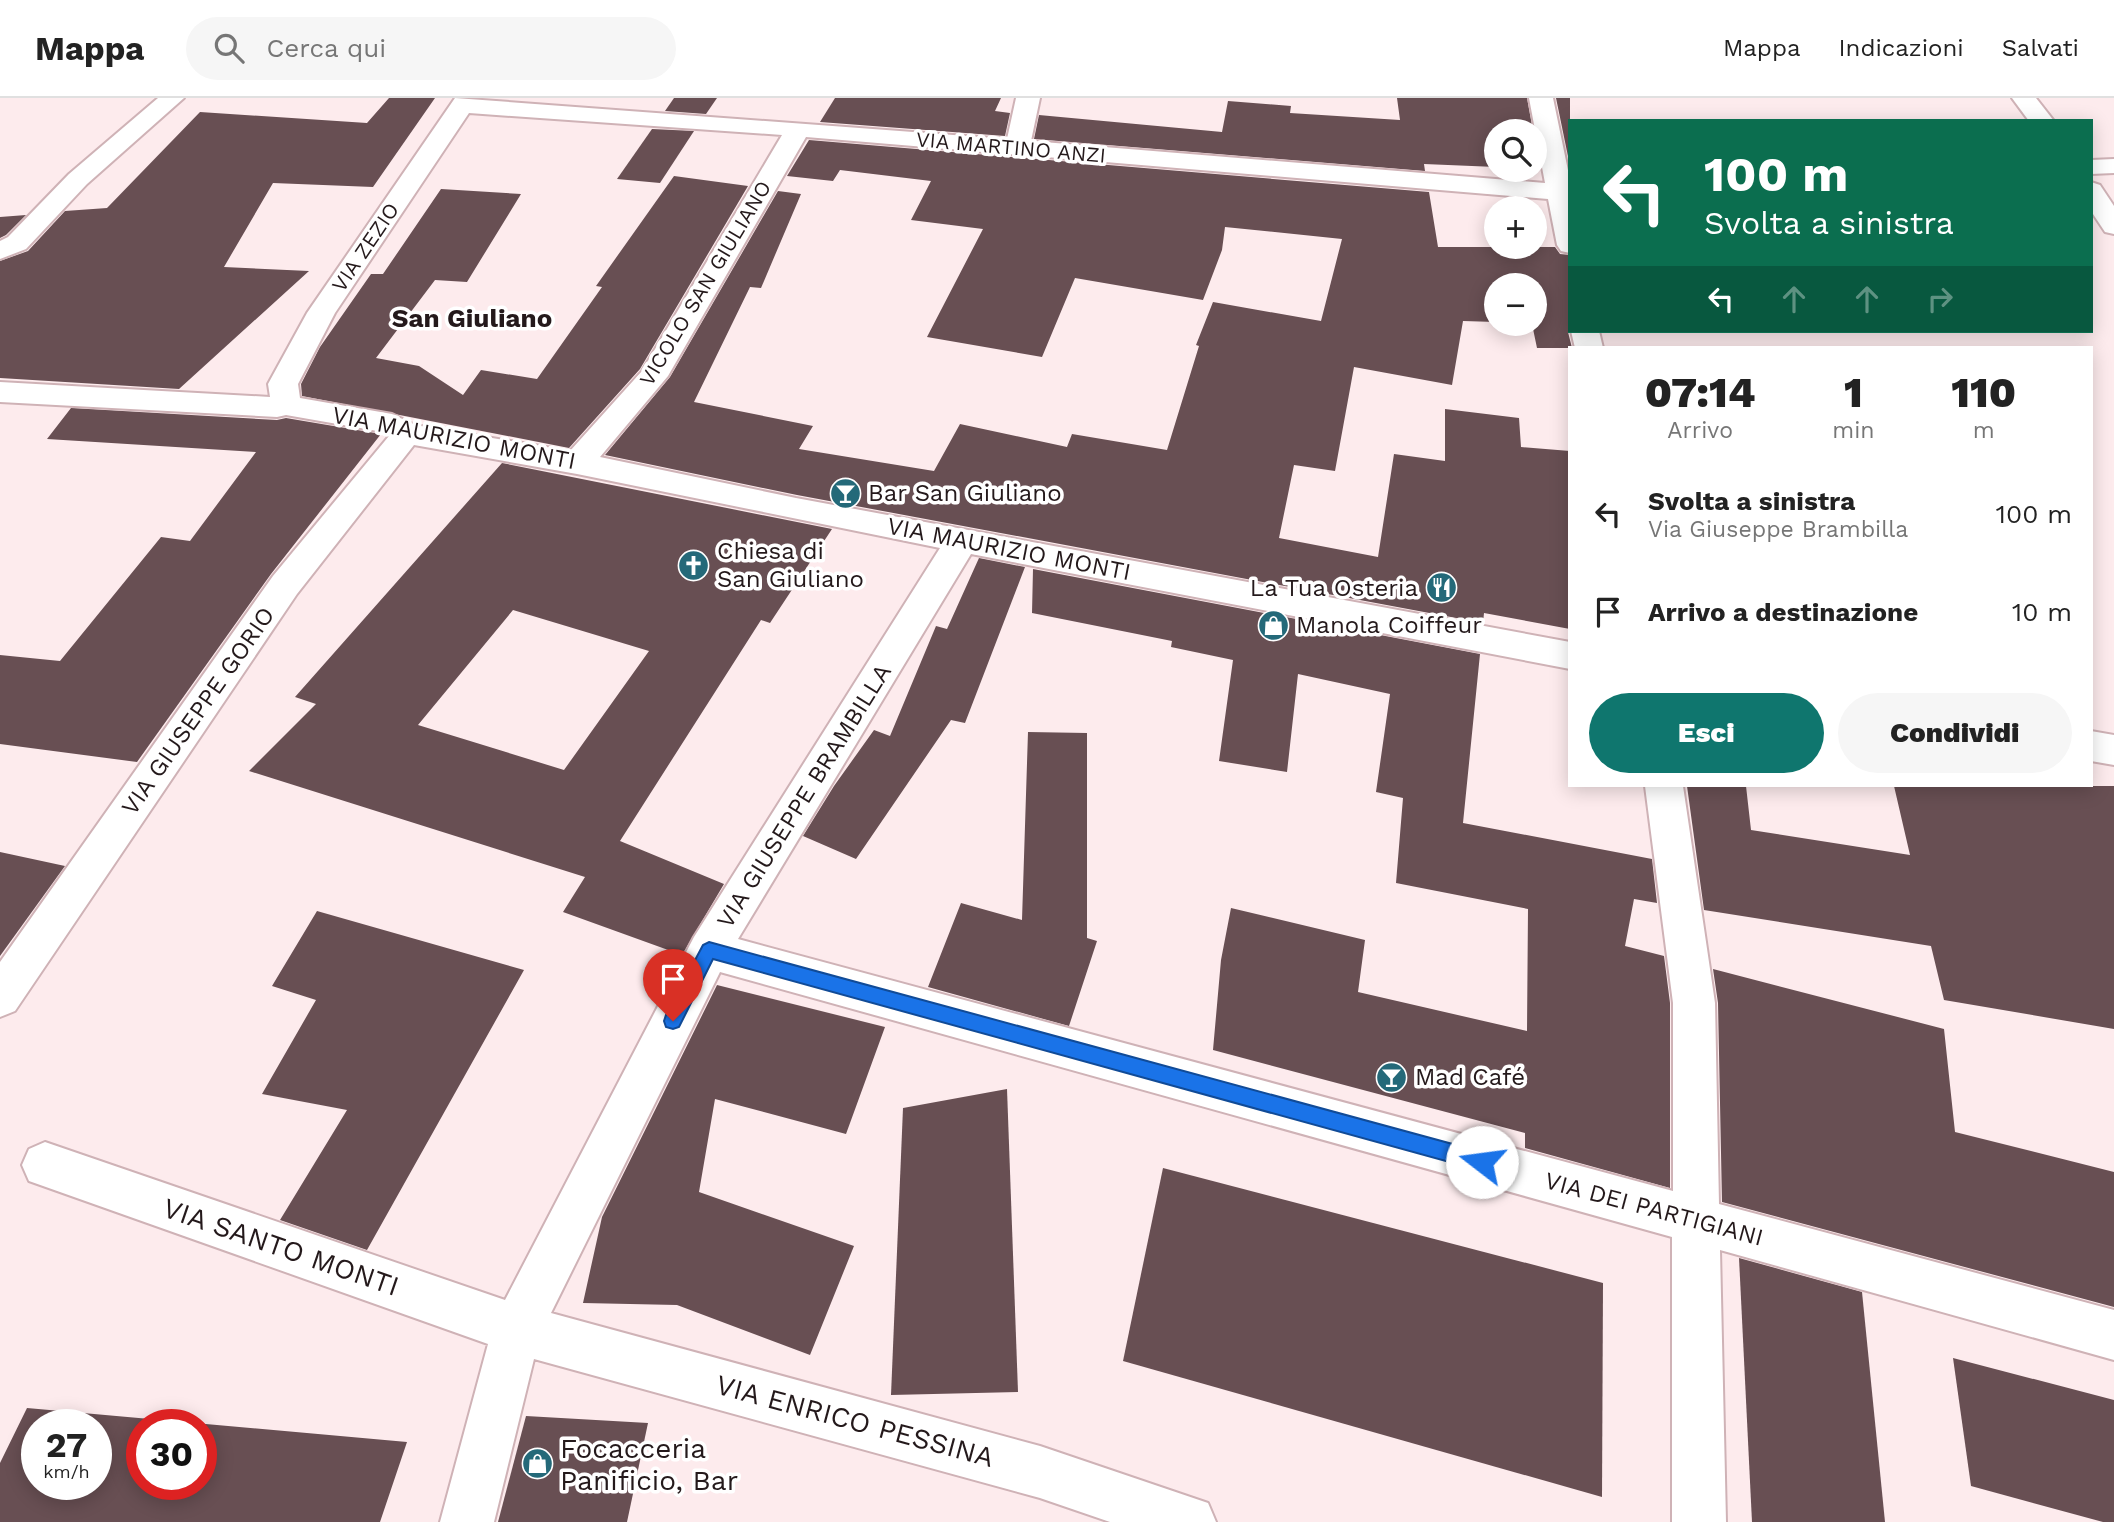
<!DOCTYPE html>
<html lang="it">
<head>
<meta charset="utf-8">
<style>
  body { margin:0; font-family:"Work Sans",sans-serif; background:#f6f6f6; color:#222; height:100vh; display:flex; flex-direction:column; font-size:26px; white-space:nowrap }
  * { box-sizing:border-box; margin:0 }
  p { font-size:23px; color:#767676 }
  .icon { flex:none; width:38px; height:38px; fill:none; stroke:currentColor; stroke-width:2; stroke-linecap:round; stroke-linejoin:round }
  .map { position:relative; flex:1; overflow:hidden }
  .sheet { position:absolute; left:1568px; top:248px; width:525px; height:441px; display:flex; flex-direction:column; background:#fff; border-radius:0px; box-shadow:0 4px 18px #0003 }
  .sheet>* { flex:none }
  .top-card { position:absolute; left:1568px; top:21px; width:525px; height:214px; border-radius:0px; box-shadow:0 4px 18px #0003; background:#0b6e4f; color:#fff; overflow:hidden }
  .fabs { position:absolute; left:1484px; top:21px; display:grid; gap:14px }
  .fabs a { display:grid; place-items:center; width:63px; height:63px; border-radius:50%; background:#fff; box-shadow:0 4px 18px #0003; font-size:35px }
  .speed { position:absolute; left:21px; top:1311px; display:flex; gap:14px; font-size:35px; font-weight:700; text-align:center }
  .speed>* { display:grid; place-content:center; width:91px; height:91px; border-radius:50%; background:#fff; box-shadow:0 4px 18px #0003; line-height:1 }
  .speed small { font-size:18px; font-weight:400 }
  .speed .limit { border:10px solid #d22; background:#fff; color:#111 }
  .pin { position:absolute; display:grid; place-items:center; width:60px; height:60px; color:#fff; margin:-72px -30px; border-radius:50% 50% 50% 0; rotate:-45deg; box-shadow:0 0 7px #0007 }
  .pin .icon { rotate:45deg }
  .me { position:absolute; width:77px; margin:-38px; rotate:285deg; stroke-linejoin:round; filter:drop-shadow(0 0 5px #0008) }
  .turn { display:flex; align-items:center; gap:24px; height:147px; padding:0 21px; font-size:32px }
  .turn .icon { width:91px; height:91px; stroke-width:2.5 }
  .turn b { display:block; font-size:49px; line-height:60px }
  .lanes { display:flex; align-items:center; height:66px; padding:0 21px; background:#0003; justify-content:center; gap:35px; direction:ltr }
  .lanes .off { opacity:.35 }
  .eta { display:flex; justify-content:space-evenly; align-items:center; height:119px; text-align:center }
  .eta b { font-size:42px; font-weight:800; line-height:49px }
  .cta { display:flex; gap:14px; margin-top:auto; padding:14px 21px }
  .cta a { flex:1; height:80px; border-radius:42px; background:#0f766e; color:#fff; font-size:28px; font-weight:800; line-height:80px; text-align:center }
  .cta a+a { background:#f6f6f6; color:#222 }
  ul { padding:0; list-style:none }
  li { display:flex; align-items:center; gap:21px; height:98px; padding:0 21px }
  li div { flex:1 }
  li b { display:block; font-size:26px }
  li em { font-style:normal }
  header { display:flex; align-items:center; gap:42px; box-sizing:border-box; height:98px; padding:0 35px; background:#fff; border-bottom:2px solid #e0e0e0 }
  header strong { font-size:33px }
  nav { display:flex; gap:38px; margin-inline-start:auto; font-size:24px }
  .search { width:490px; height:63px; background:#f6f6f6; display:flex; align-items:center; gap:18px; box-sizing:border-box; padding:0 24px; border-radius:38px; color:#767676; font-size:26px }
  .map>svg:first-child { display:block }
  .building { fill:#684f53; fill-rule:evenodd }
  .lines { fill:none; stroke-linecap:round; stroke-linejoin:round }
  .minor-casing { stroke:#cfb2b6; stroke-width:4 }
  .secondary-casing { stroke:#cfb2b6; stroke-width:4 }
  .minor { fill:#fff; fill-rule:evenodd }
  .secondary { fill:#fff; fill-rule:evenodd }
  .route { fill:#1a73e8; stroke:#114b97; stroke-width:2 }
  .labels { text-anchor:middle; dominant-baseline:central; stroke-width:7; stroke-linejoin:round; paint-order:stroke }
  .far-street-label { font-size:21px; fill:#24191b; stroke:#fff }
  .street-label { font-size:24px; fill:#24191b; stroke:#fff }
  .poi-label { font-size:24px; fill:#24191b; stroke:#fff; text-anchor:start }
  .far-district-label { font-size:26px; font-weight:bold; fill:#24191b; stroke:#fff }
  .near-street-label { font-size:28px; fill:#24191b; stroke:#fff }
  .near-poi-label { font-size:28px; fill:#24191b; stroke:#fff; text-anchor:start }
</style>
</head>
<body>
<header>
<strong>Mappa</strong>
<div class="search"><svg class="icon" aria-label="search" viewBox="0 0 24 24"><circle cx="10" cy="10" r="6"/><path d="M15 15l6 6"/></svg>Cerca qui</div>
<nav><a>Mappa</a><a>Indicazioni</a><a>Salvati</a></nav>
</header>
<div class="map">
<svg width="2114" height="1424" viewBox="0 0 2114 1424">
  <rect width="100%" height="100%" fill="#fdebed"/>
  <g class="building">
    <polygon points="389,0 435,0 373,89 273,85 224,169 309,173 179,291 0,280 0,163 28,153 65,113 107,110 200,14 367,25"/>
    <polygon points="674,0 717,0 706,16 665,13"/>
    <polygon points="835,0 1001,0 995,13 1010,15 1005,38 820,24"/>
    <polygon points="1397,0 1527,0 1533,33 1496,33 1496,69 1424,66 1425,73 1034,41 1039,17 1222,34 1228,3 1291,8 1290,15 1400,22"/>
    <polygon points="1556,0 1570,0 1570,68"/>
    <polygon points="652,31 694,33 660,85 617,81"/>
    <polygon points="809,42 1429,94 1438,149 1555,149 1560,156 1570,157 1568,234 1572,250 1537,250 1532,226 1535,226 1535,187 1496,187 1496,224 1463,223 1452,287 1354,269 1335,373 1294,367 1279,440 1378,459 1394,356 1445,363 1445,311 1519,320 1521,349 1570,353 1570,531 1484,515 1483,525 797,397 605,357 670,279 778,93 801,96 761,190 750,189 694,304 813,328 799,351 934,373 960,326 1067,349 1072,336 1167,352 1199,248 1196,247 1213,204 1321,223 1342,141 1225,129 1222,152 1203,202 1075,180 1042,259 927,239 983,131 911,122 931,83 840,72 833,83 787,78"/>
    <polygon points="674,78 748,88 640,271 569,350 302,298 301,286 320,249 371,176 383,176 441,91 521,96 467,184 435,182 376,260 419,268 463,297 481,272 537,281 602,189 596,188"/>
    <polygon points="26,117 6,137 0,140 0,119"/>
    <polygon points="71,310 277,322 286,320 381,336 271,476 137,664 0,646 0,557 60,563 161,439 190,443 256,354 47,341"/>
    <path d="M502,365L832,431L770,525L761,522L620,743L724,786L682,857L563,814L585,779L249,673L316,606L295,599ZM513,512L649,553L564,672L418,627Z"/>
    <polygon points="979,460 1025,469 965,625 951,622 856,761 803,738 834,688 874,632 890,638 936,528 947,531"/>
    <polygon points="1033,471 1480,556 1463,725 1652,761 1657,805 1634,801 1625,848 1664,858 1670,905 1670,1090 1525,1050 1525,1035 1213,952 1221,862 1231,810 1365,842 1358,894 1527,933 1528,811 1396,785 1403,700 1376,694 1390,596 1298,576 1287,674 1219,663 1233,562 1171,549 1172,543 1032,515"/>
    <polygon points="1028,634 1087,635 1087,840 1097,843 1069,928 928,889 961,805 1022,822"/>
    <polygon points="1687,688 1746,688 1751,732 1910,757 1894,688 2114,688 2114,931 1944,902 1931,848 1704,812"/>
    <polygon points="0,754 65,768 0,858"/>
    <polygon points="317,813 524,872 367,1152 280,1122 347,1012 262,996 316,902 272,888"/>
    <polygon points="1713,871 1944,931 1955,1034 2114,1074 2114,1209 1722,1104 1718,905"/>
    <polygon points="717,887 885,929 846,1036 715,1001 699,1094 854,1148 810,1257 677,1207 583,1205 602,1119"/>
    <polygon points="1007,991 1018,1294 891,1297 903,1010"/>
    <polygon points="1163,1070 1603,1185 1602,1399 1123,1263"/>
    <polygon points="1739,1160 1862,1194 1885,1424 1752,1424"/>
    <polygon points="1953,1260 2114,1302 2114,1424 2103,1424 1971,1388"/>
    <path d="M27,1310L407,1344L380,1424H0V1365ZM37,1326H96V1386H37ZM142,1326H201V1386H142Z"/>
    <polygon points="526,1318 648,1325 627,1424 498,1424"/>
  </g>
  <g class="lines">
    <defs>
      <g id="minor">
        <polygon points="158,0 184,0 87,86 26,151 0,161 0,143 8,139 69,76"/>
        <path d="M455,0L1007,41L1016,0H1040L1031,43L1545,85L1529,0H1553L1570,82V155L1561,153L1557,147L1548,101L806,39L668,278L600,359L796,400L1570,544V571L971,456L738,841L1673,1093V905L1645,688H1683L1715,905L1719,1106L2114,1212V1262L1720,1152L1726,1424H1672V1139L720,874L551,1215L1040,1348L1208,1405L1216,1424H1110L1040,1400L534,1261L494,1424H440L488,1246L29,1083L22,1067L29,1051L45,1044L505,1202L694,839L940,450L577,376L414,347L297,496L15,913L0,919V864L273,478L389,338L383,334L286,317L277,319L0,304V284L270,299L268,286L307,215ZM469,15L782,37L642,273L570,353L415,327L392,316L300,300L298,286L335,215Z"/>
        <polygon points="2114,61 2114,75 2091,76 2091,62"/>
        <polygon points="1571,233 1599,233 1603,250 1575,250"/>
        <polygon points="2091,633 2114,637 2114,667 2091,663"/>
      </g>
      <g id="secondary">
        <polygon points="2012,0 2036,0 2054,23 2029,23"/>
        <polygon points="2091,84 2100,87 2114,108 2114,136 2105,134 2091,113"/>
      </g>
    </defs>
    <use href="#minor" class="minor-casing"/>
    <use href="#secondary" class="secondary-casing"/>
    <use href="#minor" class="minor"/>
    <use href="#secondary" class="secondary"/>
  </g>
  <polygon class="route" points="709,844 1482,1054 1489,1057 1492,1064 1489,1071 1482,1073 713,861 679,929 673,931 666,929 664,923 666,917 703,847"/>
  <defs>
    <symbol id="bar-disc" viewBox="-11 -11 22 22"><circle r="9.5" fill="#246979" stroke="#fff"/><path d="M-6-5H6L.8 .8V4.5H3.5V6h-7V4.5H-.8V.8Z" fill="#fff"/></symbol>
    <symbol id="church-disc" viewBox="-11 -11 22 22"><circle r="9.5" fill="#246979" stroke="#fff"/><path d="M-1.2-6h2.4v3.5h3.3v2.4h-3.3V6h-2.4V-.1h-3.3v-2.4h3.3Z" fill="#fff"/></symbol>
    <symbol id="restaurant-disc" viewBox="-11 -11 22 22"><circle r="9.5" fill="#246979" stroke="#fff"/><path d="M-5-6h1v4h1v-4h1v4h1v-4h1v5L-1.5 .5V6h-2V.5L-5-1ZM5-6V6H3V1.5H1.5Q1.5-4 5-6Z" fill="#fff"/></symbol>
    <symbol id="shop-disc" viewBox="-11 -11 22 22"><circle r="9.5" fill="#246979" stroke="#fff"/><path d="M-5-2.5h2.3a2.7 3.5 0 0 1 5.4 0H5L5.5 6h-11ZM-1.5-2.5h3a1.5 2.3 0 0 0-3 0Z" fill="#fff"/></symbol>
  </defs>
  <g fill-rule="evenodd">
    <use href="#bar-disc" x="828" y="378" width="35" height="35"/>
    <use href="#church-disc" x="676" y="450" width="35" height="35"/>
    <use href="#restaurant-disc" x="1424" y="472" width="35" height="35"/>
    <use href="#shop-disc" x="1256" y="510" width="35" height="35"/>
    <use href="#bar-disc" x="1374" y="962" width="35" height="35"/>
    <use href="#shop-disc" x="520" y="1348" width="35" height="35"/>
  </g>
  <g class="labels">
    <g class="far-street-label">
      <text transform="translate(1011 49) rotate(5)">VIA MARTINO ANZI</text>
      <text transform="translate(365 149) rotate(-56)">VIA ZEZIO</text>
      <text transform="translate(705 185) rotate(-59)">VICOLO SAN GIULIANO</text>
    </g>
    <g class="street-label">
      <text transform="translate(454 340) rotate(11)">VIA MAURIZIO MONTI</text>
      <text transform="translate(1009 451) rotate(11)">VIA MAURIZIO MONTI</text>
      <text transform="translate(198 613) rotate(-55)">VIA GIUSEPPE GORIO</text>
      <text transform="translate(804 698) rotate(-58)">VIA GIUSEPPE BRAMBILLA</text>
      <text transform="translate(1654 1111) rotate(15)">VIA DEI PARTIGIANI</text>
    </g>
    <g class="poi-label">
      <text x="868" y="395">Bar San Giuliano</text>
      <text x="717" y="453">Chiesa di<tspan x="717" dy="28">San Giuliano</tspan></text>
      <text x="1418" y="490" text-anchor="end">La Tua Osteria</text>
      <text x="1296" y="527">Manola Coiffeur</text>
      <text x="1415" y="979">Mad Café</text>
    </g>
    <g class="far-district-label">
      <text x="472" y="220">San Giuliano</text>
    </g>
    <g class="near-street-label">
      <text transform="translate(281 1149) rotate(19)">VIA SANTO MONTI</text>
      <text transform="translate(855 1323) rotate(15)">VIA ENRICO PESSINA</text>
    </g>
    <g class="near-poi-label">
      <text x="560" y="1350">Focacceria<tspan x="560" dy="32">Panificio, Bar</tspan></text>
    </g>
  </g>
</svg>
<div class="fabs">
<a><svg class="icon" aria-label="search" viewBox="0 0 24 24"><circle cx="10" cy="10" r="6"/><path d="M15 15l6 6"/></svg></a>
<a>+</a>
<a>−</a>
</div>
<div class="speed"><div>27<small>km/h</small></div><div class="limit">30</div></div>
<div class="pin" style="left:673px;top:923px;background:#d93025"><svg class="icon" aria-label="arrive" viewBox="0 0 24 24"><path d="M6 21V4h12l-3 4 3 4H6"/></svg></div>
<svg class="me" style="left:1482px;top:1064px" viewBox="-20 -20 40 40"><circle r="19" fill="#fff"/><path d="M0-13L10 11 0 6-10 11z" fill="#1a73e8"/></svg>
<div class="top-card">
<div class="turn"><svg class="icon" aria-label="left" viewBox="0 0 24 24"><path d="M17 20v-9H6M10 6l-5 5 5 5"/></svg><div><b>100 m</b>Svolta a sinistra</div></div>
<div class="lanes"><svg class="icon" aria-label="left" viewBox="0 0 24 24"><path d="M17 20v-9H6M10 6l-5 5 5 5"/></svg><svg class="icon off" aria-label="ahead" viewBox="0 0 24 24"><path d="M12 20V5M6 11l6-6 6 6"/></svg><svg class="icon off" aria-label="ahead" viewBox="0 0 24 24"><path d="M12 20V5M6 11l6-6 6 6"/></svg><svg class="icon off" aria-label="right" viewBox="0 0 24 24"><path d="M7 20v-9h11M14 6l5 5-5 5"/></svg></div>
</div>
<section class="sheet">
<div class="eta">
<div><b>07:14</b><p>Arrivo</p></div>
<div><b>1</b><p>min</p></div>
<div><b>110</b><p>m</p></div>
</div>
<ul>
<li><svg class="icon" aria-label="left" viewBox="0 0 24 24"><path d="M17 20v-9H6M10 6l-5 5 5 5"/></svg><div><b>Svolta a sinistra</b><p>Via Giuseppe Brambilla</p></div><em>100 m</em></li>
<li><svg class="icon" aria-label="arrive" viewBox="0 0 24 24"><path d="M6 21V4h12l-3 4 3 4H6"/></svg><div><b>Arrivo a destinazione</b></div><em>10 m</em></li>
</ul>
<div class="cta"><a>Esci</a><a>Condividi</a></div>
</section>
</div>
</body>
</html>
